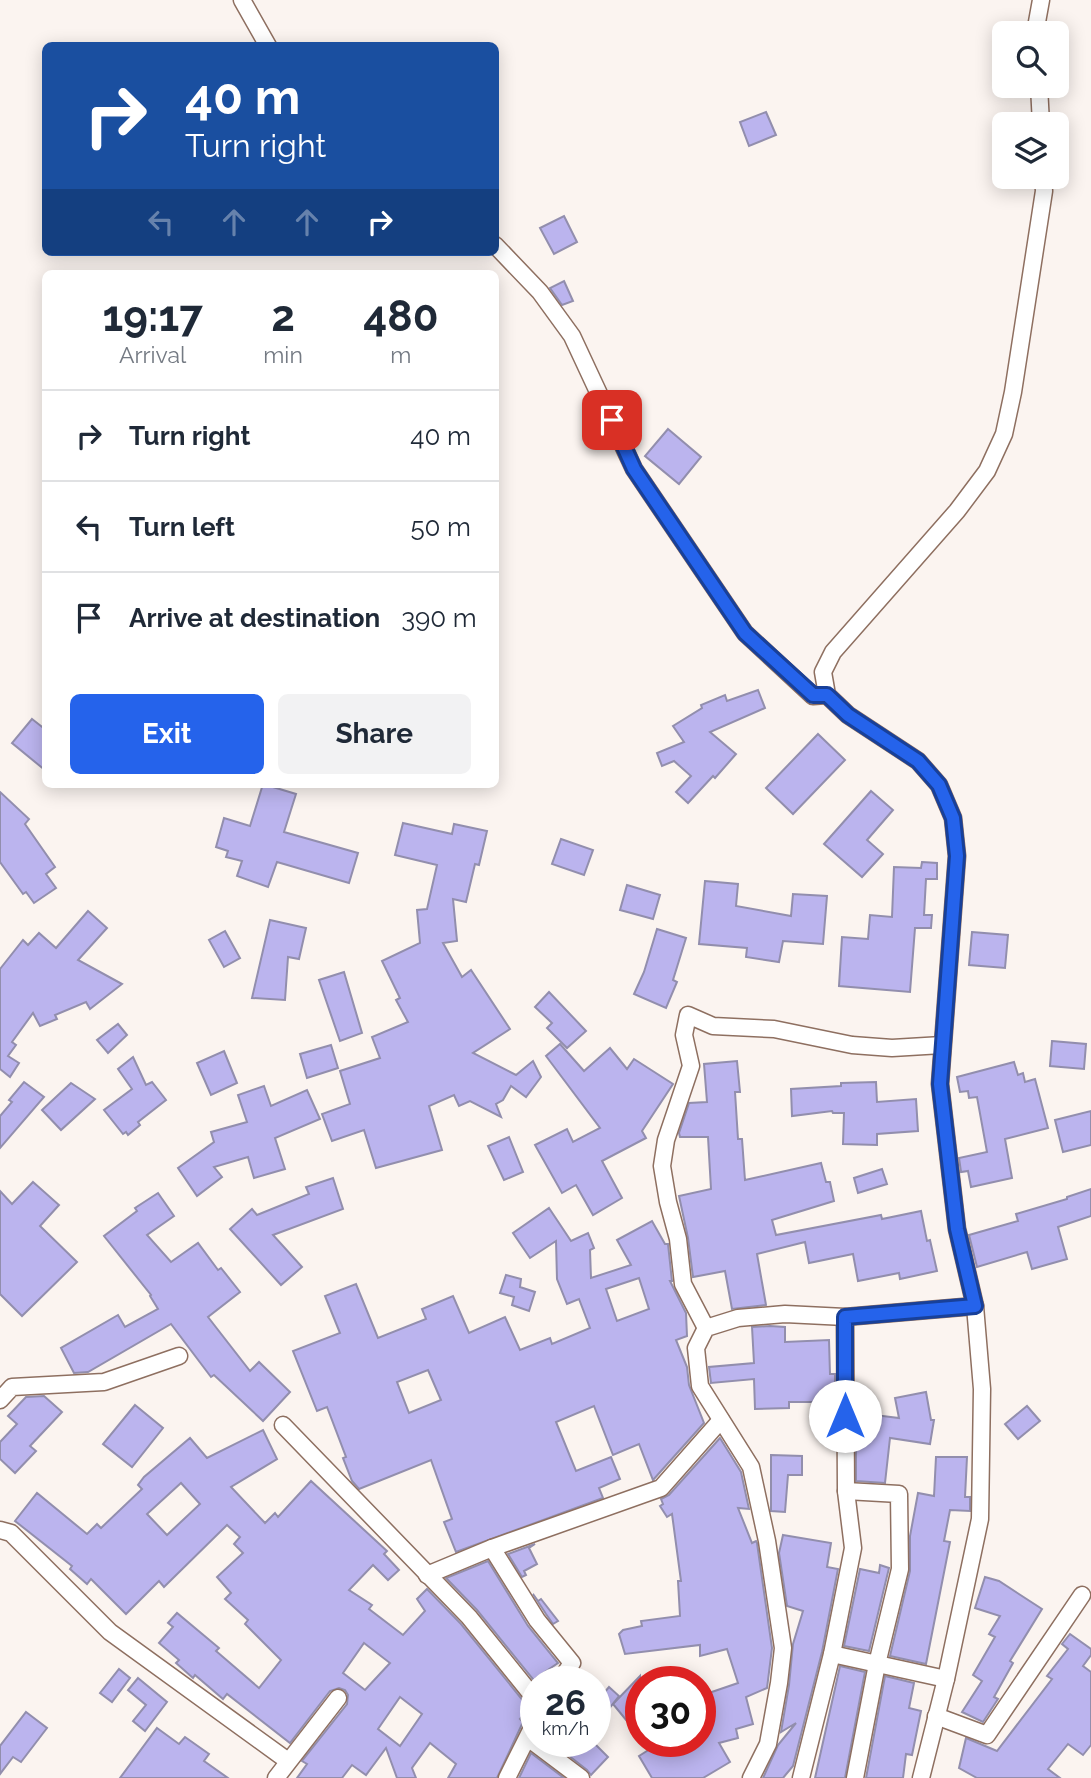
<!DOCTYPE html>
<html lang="en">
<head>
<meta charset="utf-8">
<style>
  body { margin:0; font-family:Raleway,sans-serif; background:#f2f2f3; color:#1f2937; height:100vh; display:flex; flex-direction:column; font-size:26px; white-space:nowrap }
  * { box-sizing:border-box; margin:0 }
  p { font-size:23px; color:#747a83 }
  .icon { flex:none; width:38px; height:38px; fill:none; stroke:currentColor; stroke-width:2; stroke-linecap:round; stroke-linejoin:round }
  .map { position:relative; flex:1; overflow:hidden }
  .details { position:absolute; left:42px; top:270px; width:457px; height:518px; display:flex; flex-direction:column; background:#fff; border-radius:10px; box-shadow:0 4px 18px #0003 }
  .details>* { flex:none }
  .top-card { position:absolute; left:42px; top:42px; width:457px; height:214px; border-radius:10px; box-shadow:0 4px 18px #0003; background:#1a4fa0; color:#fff; overflow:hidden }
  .fabs { position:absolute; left:992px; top:21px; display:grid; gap:14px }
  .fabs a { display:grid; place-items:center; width:77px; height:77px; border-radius:10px; background:#fff; box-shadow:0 4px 18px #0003; font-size:35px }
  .speed { position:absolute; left:520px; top:1666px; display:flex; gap:14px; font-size:35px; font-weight:700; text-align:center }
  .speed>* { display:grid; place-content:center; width:91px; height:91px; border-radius:50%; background:#fff; box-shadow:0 4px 18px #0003; line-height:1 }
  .speed small { font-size:18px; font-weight:400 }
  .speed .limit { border:10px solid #d22; background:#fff; color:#111 }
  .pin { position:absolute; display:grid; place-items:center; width:60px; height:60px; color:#fff; margin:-30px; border-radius:14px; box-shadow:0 4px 10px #0006 }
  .me { position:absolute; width:77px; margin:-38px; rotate:0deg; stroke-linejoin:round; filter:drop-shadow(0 0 5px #0008) }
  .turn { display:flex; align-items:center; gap:24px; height:147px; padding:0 28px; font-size:32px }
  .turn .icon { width:91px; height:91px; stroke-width:2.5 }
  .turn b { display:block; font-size:49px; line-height:60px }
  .lanes { display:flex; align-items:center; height:66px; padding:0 28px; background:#0003; justify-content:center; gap:35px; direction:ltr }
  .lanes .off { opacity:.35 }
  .eta { display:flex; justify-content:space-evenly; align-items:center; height:119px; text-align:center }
  .eta b { font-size:42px; font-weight:700; line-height:49px }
  .cta { display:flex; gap:14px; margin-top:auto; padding:14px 28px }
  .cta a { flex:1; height:80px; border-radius:10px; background:#2563eb; color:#fff; font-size:28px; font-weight:700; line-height:80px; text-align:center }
  .cta a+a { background:#f2f2f3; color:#1f2937 }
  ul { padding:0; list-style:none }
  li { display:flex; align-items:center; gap:21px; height:91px; padding:0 28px; border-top:2px solid #e0e1e3 }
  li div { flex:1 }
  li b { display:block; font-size:26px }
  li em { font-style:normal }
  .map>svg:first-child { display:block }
  .building { fill:#bbb4ee; stroke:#928ead; stroke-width:2; fill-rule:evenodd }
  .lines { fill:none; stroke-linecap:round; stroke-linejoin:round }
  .street-casing { stroke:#8e6f60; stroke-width:19 }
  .street { stroke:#fff; stroke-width:16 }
  .route-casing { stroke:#184099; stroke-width:18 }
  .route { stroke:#2563eb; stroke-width:12 }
</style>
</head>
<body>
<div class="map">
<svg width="1091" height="1778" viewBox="0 0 1091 1778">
  <rect width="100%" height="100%" fill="#fbf4f0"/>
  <g class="building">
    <polygon points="766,112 776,135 749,146 740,122"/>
    <polygon points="564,216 577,242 554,254 540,228"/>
    <polygon points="564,281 573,301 562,305 550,288"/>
    <polygon points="668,429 701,457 679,484 645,456"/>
    <polygon points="758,690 765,708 710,732 736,754 715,778 713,776 688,803 676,792 691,776 674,761 662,766 657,753 684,742 673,726 702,708 701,705 725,695 727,701"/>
    <polygon points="32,719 46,730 46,771 12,743"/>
    <polygon points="818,734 845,760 793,814 766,788"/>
    <polygon points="263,784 296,794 284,832 358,853 349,883 277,862 268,887 237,876 242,861 226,857 228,851 216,847 224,818 250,826"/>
    <polygon points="871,791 893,810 867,840 883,854 862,877 824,844"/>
    <polygon points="0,792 29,819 25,824 55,867 46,874 56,888 34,903 26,892 23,894 0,862"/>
    <polygon points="403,823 452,834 454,824 487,831 479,865 475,864 466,902 453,899 457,941 443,943 462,977 471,970 510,1029 473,1053 516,1075 533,1061 541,1077 526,1097 511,1086 503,1100 496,1104 501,1117 470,1101 459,1106 454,1095 429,1106 442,1150 376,1168 364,1130 332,1141 322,1114 350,1104 340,1071 380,1058 372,1037 408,1022 396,1000 400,998 382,961 420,943 417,910 427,909 437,865 395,855"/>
    <polygon points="561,839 593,850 584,875 552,864"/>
    <polygon points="922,862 937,863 937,879 926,879 924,915 932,915 931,928 915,928 910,992 839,986 842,937 868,939 870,915 892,917 894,867 921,868"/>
    <polygon points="705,881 738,884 736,906 791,916 793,894 827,896 823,944 783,941 779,962 746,957 747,948 699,944"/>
    <polygon points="627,885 660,895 653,919 620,910"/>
    <polygon points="88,911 107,928 78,960 122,984 90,1009 86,1002 55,1015 57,1019 40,1026 33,1013 12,1042 16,1045 8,1056 19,1063 10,1077 0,1069 0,969 23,940 28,945 39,933 56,948"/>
    <polygon points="270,920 306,928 299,959 288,957 285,1000 252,998"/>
    <polygon points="657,929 686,938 673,980 677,982 666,1008 634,994 644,972"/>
    <polygon points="225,931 240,958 224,967 209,940"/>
    <polygon points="972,932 1008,935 1005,968 969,965"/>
    <polygon points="344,972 362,1033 340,1041 319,980"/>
    <polygon points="549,992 586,1031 567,1048 547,1028 552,1023 535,1007"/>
    <polygon points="118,1024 127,1035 108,1053 97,1040"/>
    <polygon points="1052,1041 1086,1044 1084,1069 1050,1066"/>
    <polygon points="560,1044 584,1071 610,1048 627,1069 634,1059 673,1084 642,1131 646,1138 602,1161 622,1198 593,1215 576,1185 562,1193 535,1145 567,1129 573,1142 600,1128 546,1056"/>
    <polygon points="331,1045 338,1068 307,1078 300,1054"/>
    <polygon points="224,1051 237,1083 211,1095 197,1063"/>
    <polygon points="133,1057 146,1085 152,1082 166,1100 138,1122 140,1125 128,1135 126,1132 123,1134 104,1110 132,1089 118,1069"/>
    <polygon points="737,1061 740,1092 735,1092 738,1139 742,1139 745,1180 821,1163 826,1182 830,1182 834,1201 772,1220 776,1235 881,1215 882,1219 921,1211 927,1241 930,1240 937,1271 900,1279 899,1273 858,1281 853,1254 809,1263 805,1242 757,1254 766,1305 732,1309 725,1271 693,1277 688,1238 679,1196 711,1189 708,1137 680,1137 679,1133 689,1103 707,1102 704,1064"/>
    <polygon points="1014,1062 1018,1075 1023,1073 1025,1082 1035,1079 1048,1128 1005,1139 1012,1178 971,1187 968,1171 961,1172 959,1158 987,1152 977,1097 969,1098 968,1091 960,1092 957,1077"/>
    <polygon points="24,1082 44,1097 0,1148 0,1116 12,1102 9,1100"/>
    <polygon points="876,1082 877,1102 916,1099 918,1131 877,1134 877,1145 843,1144 844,1113 833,1113 832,1111 792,1116 791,1089 841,1086 841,1083"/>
    <polygon points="71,1083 95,1099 61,1130 42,1110"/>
    <polygon points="264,1086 271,1106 307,1090 320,1119 275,1138 285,1169 254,1178 248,1157 214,1167 222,1177 197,1196 178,1168 214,1142 211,1132 247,1122 238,1095"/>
    <polygon points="1091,1111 1091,1145 1063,1152 1055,1120"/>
    <polygon points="509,1137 523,1172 504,1180 488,1146"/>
    <polygon points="882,1169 887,1184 858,1193 854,1178"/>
    <polygon points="333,1178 343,1209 273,1235 302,1267 281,1285 230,1229 252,1209 257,1215 309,1194 306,1187"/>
    <polygon points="33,1182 59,1205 40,1226 77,1262 22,1316 0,1294 0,1191 12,1204"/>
    <polygon points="1091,1189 1091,1216 1058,1227 1067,1259 1032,1269 1027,1252 977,1267 969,1235 1018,1221 1016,1214 1067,1199 1067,1197"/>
    <polygon points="158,1193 174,1216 147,1235 171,1262 198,1243 218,1270 221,1268 240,1292 208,1317 250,1371 259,1362 290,1392 263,1421 214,1375 211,1377 171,1324 88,1372 74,1373 61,1348 118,1315 125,1327 158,1309 150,1296 151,1295 104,1236 137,1211 135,1208"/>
    <path d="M549,1208L571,1241L588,1233L594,1248L590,1250L591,1278L631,1265L617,1240L652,1221L665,1244H668L672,1281H670L686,1313L687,1336L676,1340L687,1367L689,1385L704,1423L653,1480L639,1444L613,1455L594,1406L556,1422L576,1471L611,1457L620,1479L599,1488L603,1498L456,1552L444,1522L452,1519L431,1460L359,1489L352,1481L343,1458L346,1457L327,1407L317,1411L293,1351L340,1333L325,1296L356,1284L378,1338L426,1319L422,1309L453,1296L469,1333L505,1317L520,1350L550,1338L552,1344L590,1328L579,1299L567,1304L557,1279L556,1241L530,1258L513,1233ZM639,1278L649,1309L617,1321L606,1289ZM428,1370L441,1400L409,1413L397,1382Z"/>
    <polygon points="506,1275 521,1279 520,1287 535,1292 529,1311 512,1305 514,1297 500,1293"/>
    <polygon points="770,1326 785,1327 785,1342 829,1340 830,1374 835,1374 835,1402 789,1402 789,1408 755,1409 754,1379 711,1383 709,1367 754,1363 752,1327"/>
    <polygon points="926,1392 931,1420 934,1420 930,1444 890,1438 885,1483 856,1481 856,1435 859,1413 899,1418 895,1398"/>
    <polygon points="44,1396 62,1412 30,1446 36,1451 15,1473 0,1459 0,1442 17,1424 8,1416 26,1397"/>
    <polygon points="135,1405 163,1428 132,1467 103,1444"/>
    <polygon points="1027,1406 1040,1421 1018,1439 1005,1424"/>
    <path d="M263,1430L277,1459L231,1487L265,1523L275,1513L278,1517L311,1481L387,1551L384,1554L399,1570L388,1580L373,1565L349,1590L372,1605L369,1609L403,1635L425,1611L417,1599L427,1589L461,1624L529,1708L520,1719L523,1722L497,1778H448L456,1764L430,1743L412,1768L416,1778H397L386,1748L366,1775L352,1765L342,1778H297L307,1764L302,1761L347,1704L348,1695L345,1690L339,1688L330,1691L290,1743L227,1694L223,1699L195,1675L193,1678L176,1663L179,1660L159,1643L173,1627L168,1623L177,1613L219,1648L216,1651L259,1688L281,1660L245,1624L248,1620L225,1599L231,1593L217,1577L243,1553L234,1544L240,1537L227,1525L164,1587L159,1581L126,1614L91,1579L87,1584L70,1569L72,1566L15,1521L37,1493L87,1534L97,1524L101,1528L142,1489L138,1485L144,1477L190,1438L207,1458ZM181,1483L200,1504L167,1535L147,1514ZM364,1643L390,1663L365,1690L343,1673ZM400,1697L422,1714L400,1746L378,1729Z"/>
    <polygon points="720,1438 741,1472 749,1509 738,1508 752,1543 756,1541 757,1543 772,1648 767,1688 746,1697 753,1724 736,1729 738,1738 719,1743 730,1762 703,1778 652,1778 639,1756 650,1749 644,1741 700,1741 700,1696 738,1683 727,1649 700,1656 700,1645 625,1654 619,1634 623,1630 642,1626 641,1621 680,1616 678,1581 681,1581 672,1514 667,1517 660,1506 663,1504 661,1499 669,1495"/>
    <polygon points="771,1455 802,1456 802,1475 788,1475 785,1512 771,1511"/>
    <polygon points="936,1457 967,1457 965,1497 970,1497 970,1511 950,1510 944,1541 950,1542 926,1664 890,1656 910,1571 910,1536 918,1493 934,1496"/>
    <polygon points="783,1535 831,1543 827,1567 838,1569 822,1652 793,1766 783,1778 763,1778 778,1745 796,1723 781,1732 789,1685 793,1644 803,1611 787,1606 779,1553"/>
    <polygon points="535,1544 529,1548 537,1564 524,1571 526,1575 522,1577 508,1554"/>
    <polygon points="488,1561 528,1626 558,1663 536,1678 536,1683 477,1610 446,1578"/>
    <polygon points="880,1565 889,1568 869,1651 844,1646 860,1569 879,1573"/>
    <polygon points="985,1577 999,1581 1042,1609 1010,1661 1013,1663 994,1697 998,1699 983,1722 962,1712 982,1681 973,1675 995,1637 989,1634 1000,1616 975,1608"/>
    <polygon points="533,1594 538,1601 541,1599 558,1621 553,1624 546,1614"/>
    <polygon points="1070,1634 1091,1649 1091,1655 1083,1666 1091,1672 1091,1745 1083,1755 1068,1744 1048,1769 1060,1778 977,1778 959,1768 966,1738 997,1751 1052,1679 1047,1676 1068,1649 1062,1644"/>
    <polygon points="840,1666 865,1672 845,1778 815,1778"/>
    <polygon points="119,1669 130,1678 112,1702 100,1693"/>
    <polygon points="640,1676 640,1737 613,1704"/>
    <polygon points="885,1676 914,1683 909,1708 921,1711 912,1755 906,1754 903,1778 866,1778"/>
    <polygon points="138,1678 167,1702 145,1731 133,1721 146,1705 128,1690"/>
    <polygon points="609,1687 619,1696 604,1715 598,1700"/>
    <polygon points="26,1712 47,1728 21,1762 13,1757 0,1774 0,1746"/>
    <polygon points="157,1728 179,1744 185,1737 209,1754 204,1761 228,1778 120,1778"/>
    <polygon points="550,1741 592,1741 608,1757 591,1775 587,1770"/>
    <polygon points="531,1753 564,1778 519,1778"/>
  </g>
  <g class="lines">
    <defs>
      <g id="street">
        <polyline points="242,0 268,46"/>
        <polyline points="1035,33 1041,0"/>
        <polyline points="1039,86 1041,124"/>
        <polyline points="495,245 540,292 572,336 634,469 745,633 813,696 827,695"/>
        <polyline points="706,1328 683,1284 678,1239 668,1202 662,1166 666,1140 691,1066 684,1035 688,1015 713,1026 774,1029 852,1045 892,1048 942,1045"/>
        <polyline points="0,1400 12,1387 104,1382 179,1356"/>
        <polyline points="283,1425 469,1617 536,1700"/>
        <polyline points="846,1491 899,1494 900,1569 877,1664 855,1778"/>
        <polyline points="0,1530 11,1533 110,1632 288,1761"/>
        <polyline points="492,1548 537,1620 572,1663 559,1682"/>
        <polyline points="427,1575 492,1548 661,1488 721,1420"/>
        <polyline points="832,1654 946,1679"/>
        <polyline points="936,1716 987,1735 1082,1595"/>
        <polyline points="528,1738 581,1778"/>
        <polyline points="276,1778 338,1698"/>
        <polyline points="507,1778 536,1720"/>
        <polyline points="751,1778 768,1744 779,1683 783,1648 767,1541 751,1467 700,1386 696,1348 706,1328 738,1318 785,1314 845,1317 975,1306"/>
        <polyline points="801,1778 832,1654 853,1548 846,1491 845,1317"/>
        <polyline points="921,1778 946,1679 980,1519 982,1389 975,1306 957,1229 940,1084 957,856 953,818 939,785 918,761 848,715 827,695 823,672 833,652 957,511 987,471 1004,434 1013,392 1044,191 1043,177"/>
      </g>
    </defs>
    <use href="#street" class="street-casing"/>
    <use href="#street" class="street"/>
  </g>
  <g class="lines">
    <defs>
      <polyline id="route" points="612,420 634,469 745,633 813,695 827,695 848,715 918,761 939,785 953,818 957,856 940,1084 957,1229 975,1306 845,1317 845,1416"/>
    </defs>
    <use href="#route" class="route-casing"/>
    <use href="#route" class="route"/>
  </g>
</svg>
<div class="fabs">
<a><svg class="icon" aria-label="search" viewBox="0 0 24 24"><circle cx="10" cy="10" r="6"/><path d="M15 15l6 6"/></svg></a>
<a><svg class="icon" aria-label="layers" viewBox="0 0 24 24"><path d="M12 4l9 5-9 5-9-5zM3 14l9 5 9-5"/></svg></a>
</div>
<div class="speed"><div>26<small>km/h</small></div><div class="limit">30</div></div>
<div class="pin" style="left:612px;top:420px;background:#d93025"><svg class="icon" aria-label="arrive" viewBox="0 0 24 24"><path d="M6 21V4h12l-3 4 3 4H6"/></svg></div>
<svg class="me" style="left:845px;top:1416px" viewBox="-20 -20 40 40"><circle r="19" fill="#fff"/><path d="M0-13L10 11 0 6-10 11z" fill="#2563eb"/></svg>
<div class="top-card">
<div class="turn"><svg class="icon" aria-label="right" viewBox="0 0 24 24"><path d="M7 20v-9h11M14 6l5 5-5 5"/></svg><div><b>40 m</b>Turn right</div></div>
<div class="lanes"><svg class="icon off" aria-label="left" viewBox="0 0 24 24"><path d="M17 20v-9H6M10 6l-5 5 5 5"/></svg><svg class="icon off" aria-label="ahead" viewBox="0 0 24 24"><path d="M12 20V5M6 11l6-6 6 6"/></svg><svg class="icon off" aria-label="ahead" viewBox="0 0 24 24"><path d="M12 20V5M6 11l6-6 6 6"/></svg><svg class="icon" aria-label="right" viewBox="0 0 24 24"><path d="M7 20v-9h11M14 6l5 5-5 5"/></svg></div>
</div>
<section class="details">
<div class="eta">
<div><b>19:17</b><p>Arrival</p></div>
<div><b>2</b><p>min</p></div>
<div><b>480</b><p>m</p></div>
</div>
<ul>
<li><svg class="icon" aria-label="right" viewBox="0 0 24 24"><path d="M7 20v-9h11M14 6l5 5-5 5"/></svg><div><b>Turn right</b></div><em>40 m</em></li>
<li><svg class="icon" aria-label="left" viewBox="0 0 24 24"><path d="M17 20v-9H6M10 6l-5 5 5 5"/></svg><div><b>Turn left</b></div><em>50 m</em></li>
<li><svg class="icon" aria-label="arrive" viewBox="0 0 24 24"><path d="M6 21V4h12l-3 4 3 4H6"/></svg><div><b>Arrive at destination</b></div><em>390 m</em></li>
</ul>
<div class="cta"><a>Exit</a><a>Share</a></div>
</section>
</div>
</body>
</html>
